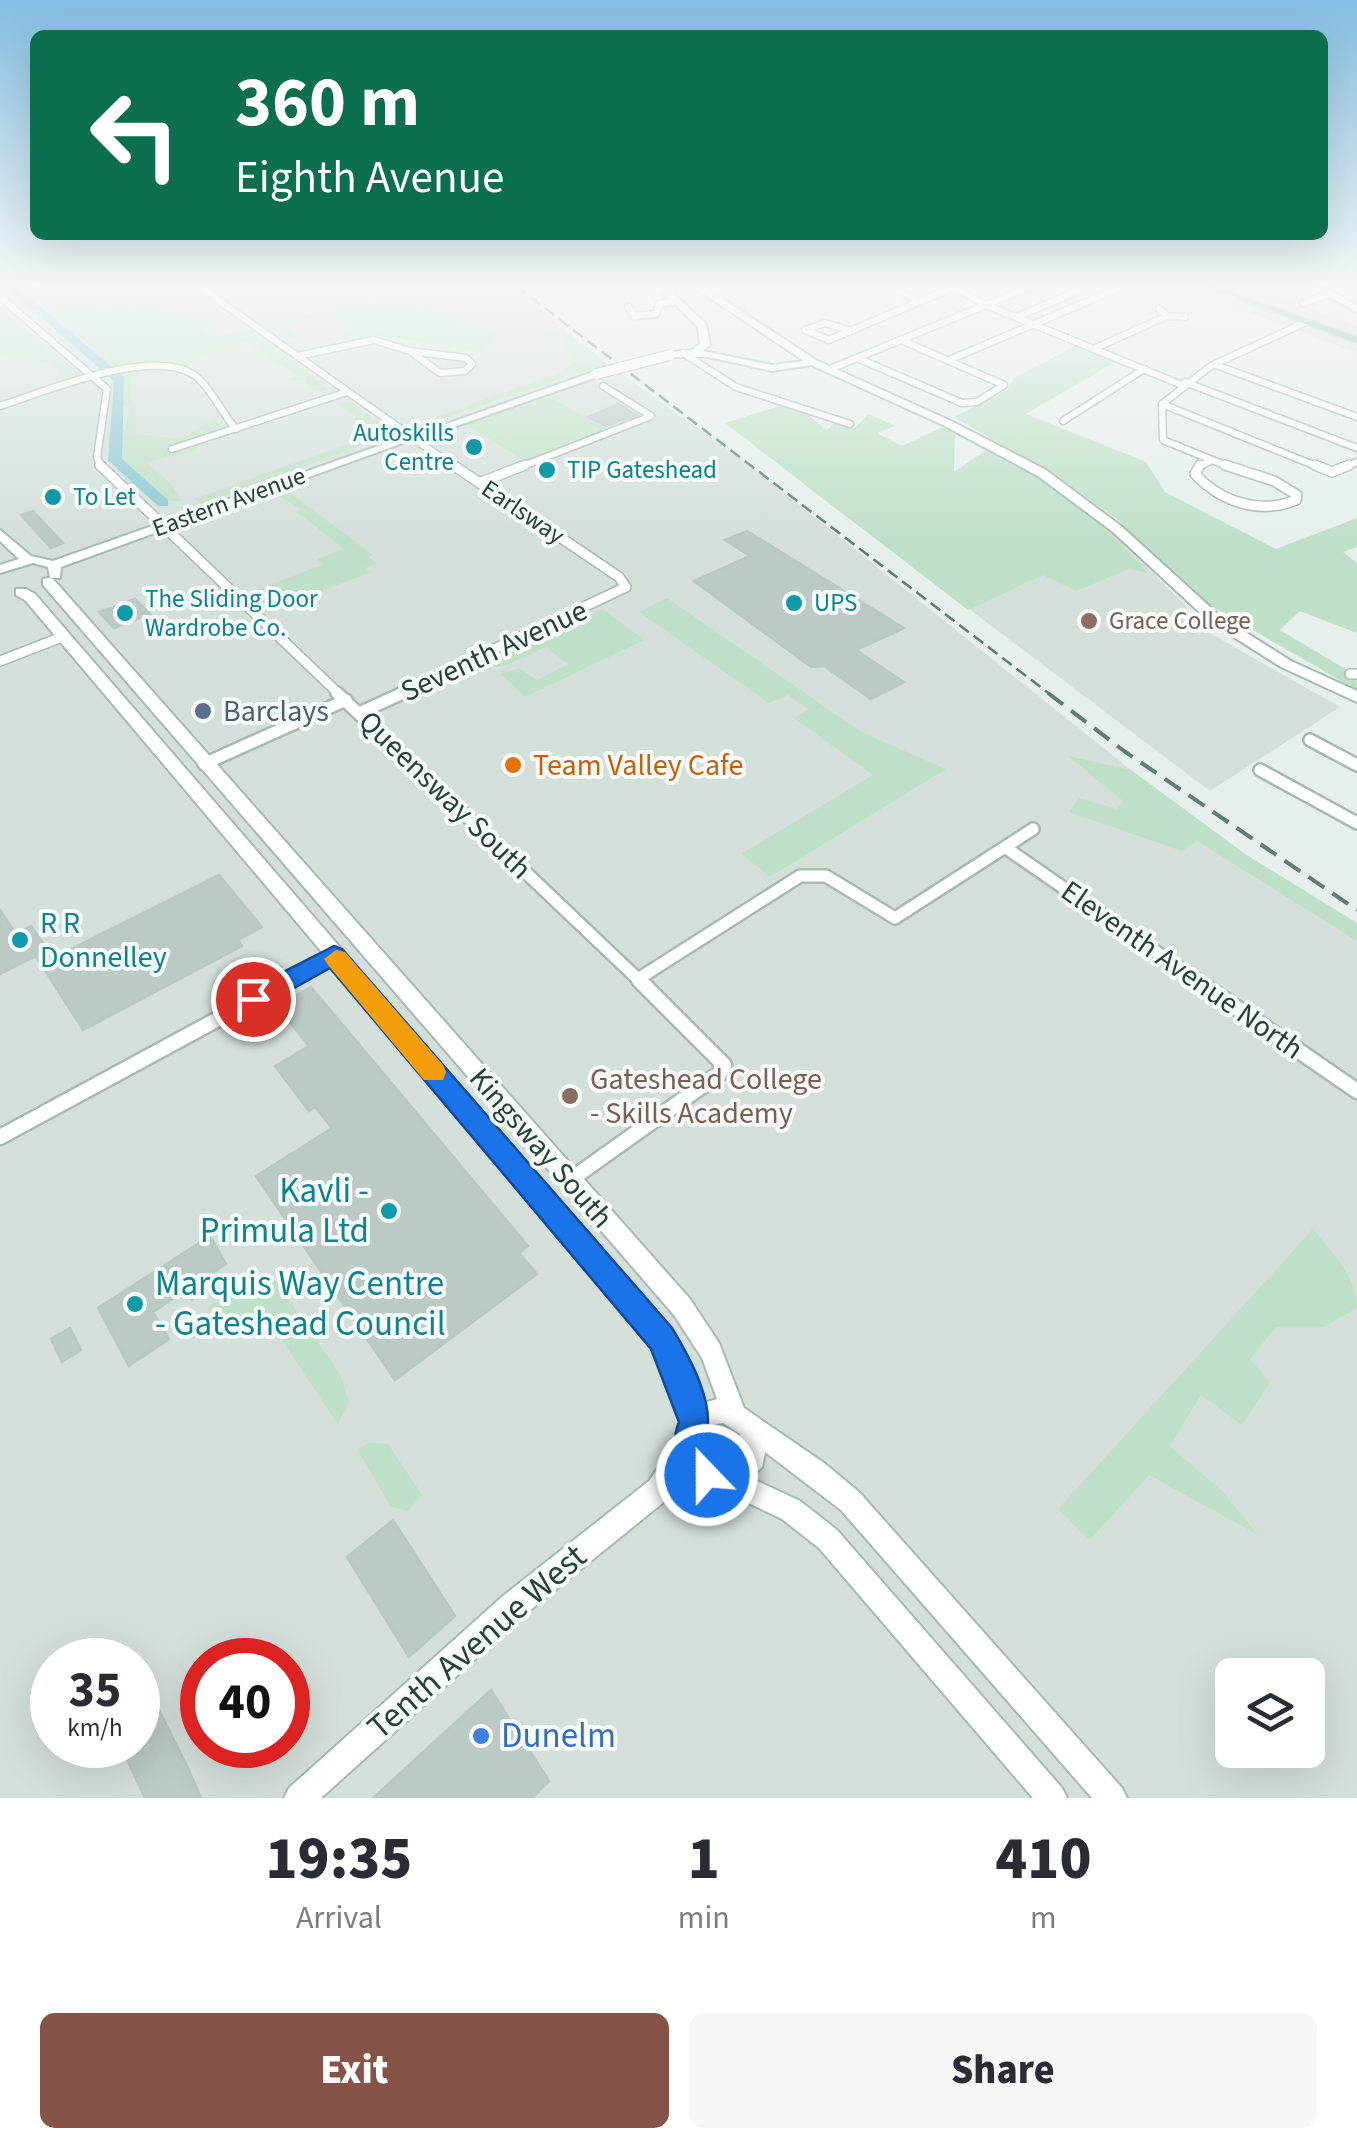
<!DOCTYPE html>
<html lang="en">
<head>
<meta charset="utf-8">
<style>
  body { margin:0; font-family:"Source Sans 3",sans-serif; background:#f7f7f7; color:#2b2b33; height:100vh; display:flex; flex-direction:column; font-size:38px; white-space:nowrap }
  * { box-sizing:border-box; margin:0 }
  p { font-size:32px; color:#7c7c81 }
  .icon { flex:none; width:55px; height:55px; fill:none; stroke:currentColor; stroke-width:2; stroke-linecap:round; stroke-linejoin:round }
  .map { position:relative; height:1798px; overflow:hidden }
  .panel { display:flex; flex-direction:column; background:#fff; flex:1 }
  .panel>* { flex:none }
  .banner { position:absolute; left:30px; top:30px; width:1298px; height:210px; border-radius:15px; box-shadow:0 10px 40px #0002; background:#0b6e4f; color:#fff; overflow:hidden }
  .fabs { position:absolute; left:1215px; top:1658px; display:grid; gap:20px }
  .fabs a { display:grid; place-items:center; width:110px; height:110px; border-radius:15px; background:#fff; box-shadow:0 10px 40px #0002; font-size:50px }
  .speed { position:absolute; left:30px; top:1638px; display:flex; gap:20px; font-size:50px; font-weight:700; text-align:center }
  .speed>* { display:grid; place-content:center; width:130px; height:130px; border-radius:50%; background:#fff; box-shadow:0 10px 40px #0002; line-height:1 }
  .speed small { font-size:25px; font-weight:400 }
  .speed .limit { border:15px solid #d22; background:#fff; color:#111 }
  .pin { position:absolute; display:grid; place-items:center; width:85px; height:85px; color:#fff; margin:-42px; border:5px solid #fff; border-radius:50%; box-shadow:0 2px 10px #0007 }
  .me { position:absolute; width:110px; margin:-55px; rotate:338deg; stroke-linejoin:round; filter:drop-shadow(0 0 8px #0008) }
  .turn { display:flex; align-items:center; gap:35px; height:210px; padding:0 40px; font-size:45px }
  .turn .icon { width:130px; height:130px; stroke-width:2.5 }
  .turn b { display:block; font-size:70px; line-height:85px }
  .eta { display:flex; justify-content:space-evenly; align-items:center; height:170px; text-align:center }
  .eta b { font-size:60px; font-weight:800; line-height:70px }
  .action { display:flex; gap:20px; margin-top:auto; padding:20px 40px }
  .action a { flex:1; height:115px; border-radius:15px; background:#855347; color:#fff; font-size:40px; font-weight:800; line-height:115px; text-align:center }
  .action a+a { background:#f7f7f7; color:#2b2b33 }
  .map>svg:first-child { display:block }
  .built { fill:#d4dfda; fill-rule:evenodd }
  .green { fill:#bfe0c8 }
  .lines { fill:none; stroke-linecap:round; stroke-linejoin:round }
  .river { fill:#8ec9d4; fill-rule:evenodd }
  .building { fill:#bbcac4; stroke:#b8c9c2; stroke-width:2.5 }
  .street-far3-casing { stroke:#a8b8b2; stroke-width:9 }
  .street-far2-casing { stroke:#a8b8b2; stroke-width:12 }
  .street-far1-casing { stroke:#a8b8b2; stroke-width:16 }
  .street-casing { stroke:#a8b8b2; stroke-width:19 }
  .secondary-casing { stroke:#a4bbb3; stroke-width:4 }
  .primary-casing { stroke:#c2cac8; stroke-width:4 }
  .street-far3 { stroke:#fff; stroke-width:6 }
  .street-far2 { stroke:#fff; stroke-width:9 }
  .street-far1 { stroke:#fff; stroke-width:11 }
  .street { stroke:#fff; stroke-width:14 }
  .secondary { fill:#fff; fill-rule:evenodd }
  .primary { fill:#6aa596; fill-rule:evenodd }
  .rail-far1 { stroke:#5f7d75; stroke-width:2.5; stroke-dasharray:12 6; stroke-linecap:butt }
  .rail { stroke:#5f7d75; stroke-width:4; stroke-dasharray:19 10; stroke-linecap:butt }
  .secondary-bridge-casing { stroke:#a4bbb3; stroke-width:12; stroke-linecap:butt }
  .secondary-bridge { stroke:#fff; stroke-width:10 }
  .route { fill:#1a73e8; stroke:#114b97; stroke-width:2.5 }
  .slow { fill:#f59e0b }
  .culture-dot { fill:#0f9aa8; stroke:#f7fbf9; stroke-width:4 }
  .education-dot { fill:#8d6e63; stroke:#f7fbf9; stroke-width:4 }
  .service-dot { fill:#5c6f8a; stroke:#f7fbf9; stroke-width:4 }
  .food-dot { fill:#e8710a; stroke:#f7fbf9; stroke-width:4 }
  .shop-dot { fill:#3f7fe0; stroke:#f7fbf9; stroke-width:4 }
  .labels { text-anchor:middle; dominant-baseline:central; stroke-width:8; stroke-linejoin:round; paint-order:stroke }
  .far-culture-label { font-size:25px; fill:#0d838f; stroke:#f7fbf9; text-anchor:start }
  .far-street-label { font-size:25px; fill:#24423a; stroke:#f7fbf9 }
  .far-education-label { font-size:25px; fill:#785e54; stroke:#f7fbf9; text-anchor:start }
  .street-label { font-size:30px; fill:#24423a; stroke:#f7fbf9 }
  .service-label { font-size:30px; fill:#4e5e75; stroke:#f7fbf9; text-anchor:start }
  .food-label { font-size:30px; fill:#c56008; stroke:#f7fbf9; text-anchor:start }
  .culture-label { font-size:30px; fill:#0d838f; stroke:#f7fbf9; text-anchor:start }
  .education-label { font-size:30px; fill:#785e54; stroke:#f7fbf9; text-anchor:start }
  .near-culture-label { font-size:35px; fill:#0d838f; stroke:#f7fbf9; text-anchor:end }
  .near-street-label { font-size:35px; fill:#24423a; stroke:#f7fbf9 }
  .near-shop-label { font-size:35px; fill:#366cbe; stroke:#f7fbf9; text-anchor:start }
</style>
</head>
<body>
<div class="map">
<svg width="1357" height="1798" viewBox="0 0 1357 1798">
  <rect width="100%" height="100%" fill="#e6efeb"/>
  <g class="built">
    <path d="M0,286H512L610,366L743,460L1131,770L1245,854L1357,923V1798H0ZM52,1660H138V1745H52ZM202,1660H288V1745H202ZM1232,1675H1308V1750H1232Z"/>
    <polygon points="1168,286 1252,286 1357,326 1357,353 1190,290 1175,295 1159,289"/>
    <polygon points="988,449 1099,519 1186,606 1197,620 1192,626 1199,634 1206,631 1340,707 1210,791 806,486 857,472 886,485 954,472"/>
  </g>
  <g class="green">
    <polygon points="371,295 459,315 458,320 499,331 480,352 382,335 344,338 340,335 354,330 328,312 335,308 285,326 297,337 292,339 270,326"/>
    <polygon points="87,300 102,311 159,302 182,320 203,315 215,325 202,331 211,338 253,328 328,390 314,391 303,380 286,381 297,376 247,342 189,358 194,363 190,365 121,369 45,312"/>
    <polygon points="8,315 80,373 77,379 66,383 49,363 0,354 0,318"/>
    <polygon points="539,330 571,335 608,366 572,374 440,420 436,417 559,373 576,361 561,339 536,333"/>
    <polygon points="1079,344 1117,361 1026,414 1146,462 1165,492 1276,549 1357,518 1357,547 1343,552 1357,563 1357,633 1300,611 1280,630 1357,676 1357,690 1199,599 1117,519 1068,484 954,417 1008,389 1014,378"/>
    <path d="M131,372H137L131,378L130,398L136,404V434L182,439L216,417L222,430L208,435L196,450L147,462L169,482L182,501C146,502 102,472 109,434L125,430L129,410L123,404L122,374Z"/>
    <polygon points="549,397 607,429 525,461 465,424"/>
    <polygon points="350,402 395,433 201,504 194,499 379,433 338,404"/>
    <path d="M782,405L810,416L826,430L836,423L854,428L869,414L895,426L877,433L902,446L943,427L955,433L954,472L988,449C1051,480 1102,523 1148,573L1129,569L1076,591L1043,575L968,610L725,423Z"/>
    <polygon points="286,490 373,555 369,557 376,564 365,568 370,573 266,611 246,594 322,565 317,559 344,549 297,512 301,509 280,497 258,500"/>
    <polygon points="667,598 863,733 946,769 770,877 741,854 873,775 794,718 808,709 788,695 769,703 639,612"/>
    <polygon points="603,609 644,640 525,697 501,674 519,668 537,680 568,664 546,647 501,667 486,665"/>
    <polygon points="1068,756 1131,770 1245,854 1357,923 1357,941 1197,841 1182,851 1069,812 1079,798 1117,809 1123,801"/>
    <path d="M1313,1229C1332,1253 1357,1276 1357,1308L1324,1327H1276L1250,1359L1270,1382L1242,1425L1201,1395L1170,1446L1224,1493L1258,1535L1149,1475L1090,1540L1058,1509Z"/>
    <polygon points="255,1275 277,1282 341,1376 349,1401 338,1425 265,1314 250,1322 218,1324 208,1308"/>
    <polygon points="370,1443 388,1444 422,1495 408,1511 391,1507 357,1449"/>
  </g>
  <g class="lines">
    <polygon class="river" points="5,286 16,286 124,377 122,459 168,500 168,506 158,506 108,460 114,381"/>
  </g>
  <g class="building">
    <polygon points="619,404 636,415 606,426 588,417"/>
    <polygon points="33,511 63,543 51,548 21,515"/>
    <polygon points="747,531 904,628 856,650 904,682 871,699 824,666 811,667 694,581 750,556 725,540"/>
    <polygon points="135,599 150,614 114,628 99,612"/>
    <polygon points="219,875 262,927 238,940 242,946 83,1030 36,956 0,974 0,910 16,934 31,926 53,958"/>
    <polygon points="311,987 528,1246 519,1253 537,1274 395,1380 256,1176 332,1128 315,1107 309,1111 275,1066 309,1046 277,1006"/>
    <polygon points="210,1236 226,1264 194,1285 200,1294 192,1300 186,1290 153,1312 169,1339 129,1366 98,1308"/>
    <polygon points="70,1328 81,1350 62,1362 51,1339"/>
    <polygon points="393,1520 455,1616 409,1657 347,1557"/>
    <polygon points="491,1690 549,1781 532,1798 373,1798"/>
    <polygon points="159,1710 187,1766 201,1798 145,1798 120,1745 138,1745 138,1728"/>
  </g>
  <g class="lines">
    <defs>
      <g id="street-far3">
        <polyline points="198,286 408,434"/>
        <polyline points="952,286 986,305 1182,385"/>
        <polyline points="889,287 921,302"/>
        <polyline points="1262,288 1268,286"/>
        <polyline points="0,297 107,389 97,457 101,468"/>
        <polyline points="1303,303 1329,294"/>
        <polyline points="628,307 634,316 656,314 659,304 676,301"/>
        <polyline points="1159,309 1167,316 1185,317"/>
        <polyline points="1017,317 1089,286"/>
        <polyline points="851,331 825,323 805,330 829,340 954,287"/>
        <polyline points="1096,348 1167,316"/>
        <polygon points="410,351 466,358 472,364 465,371 440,373"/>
        <polyline points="683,353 736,387 850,424"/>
        <polyline points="297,356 374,340 410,351"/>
        <polyline points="857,358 962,403 977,402 1004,385 901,340"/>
        <polyline points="949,360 1124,286"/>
        <polyline points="1216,365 1357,417"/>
        <polyline points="830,369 1032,286"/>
        <polyline points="1185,382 1357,448"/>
        <polyline points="1162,404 1321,468"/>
        <path d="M0,406C44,392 159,343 198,378C213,392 222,413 236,429"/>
        <polyline points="1063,421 1144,369"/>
        <polyline points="417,441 457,468"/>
        <polyline points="172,449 347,392"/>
        <polyline points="1212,460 1232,468"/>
        <polyline points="1212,460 1163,440 1162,404 1211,366 1306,322"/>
        <polyline points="518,468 651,416 603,386"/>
        <polyline points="1197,468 1212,460"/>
        <polyline points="1343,468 1357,462"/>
      </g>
      <g id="street-far2">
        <polyline points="100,465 340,695"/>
        <path d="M1200,465L1195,474C1221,502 1260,515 1296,500L1297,495L1274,481L1225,465"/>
        <polyline points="1315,465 1332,472 1349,465"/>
        <polyline points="479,483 525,465"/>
        <polyline points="0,661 62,637"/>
        <polyline points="1350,674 1357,674"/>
        <polyline points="397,695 626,587 619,577 453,465"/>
      </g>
      <g id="street-far1">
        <polyline points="337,693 641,982"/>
        <polyline points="359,713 403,693"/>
        <polyline points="1310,740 1357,765"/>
        <polyline points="204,764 346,700"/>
        <polyline points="1260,770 1357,823"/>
        <polyline points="1006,848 1200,982"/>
        <polyline points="638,979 800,876 826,876 895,918 1033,829"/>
        <polyline points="286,982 334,956"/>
      </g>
      <g id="street">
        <polyline points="1196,980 1357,1091"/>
        <polyline points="0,1137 290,980"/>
        <polyline points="570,1180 719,1074 724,1065 639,980"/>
      </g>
      <g id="secondary">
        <polygon points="666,286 676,286 672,292 706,324 710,345 703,351 772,365 804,361 692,286 703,286 816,360 951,421 1046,470 1121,526 1220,616 1291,661 1357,691 1357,702 1281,667 1210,622 1113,532 1038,476 943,425 811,365 772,371 708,357 666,357 666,353 692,350 700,344 698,327 664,294"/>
        <polygon points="1309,286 1321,286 1357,305 1357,312"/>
        <polygon points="596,371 600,372 600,376 425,437 415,435"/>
        <polygon points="401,438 411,440 61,567 60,578 50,578 48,567 33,563 0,573 0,565 19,559 0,541 0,530 31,556 53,561"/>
        <path d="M48,578L53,579L690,1299L719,1343L744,1408L824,1463L859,1492L1122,1788L1127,1798H1092L841,1510L765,1452L762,1467L751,1478L800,1501L837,1530L1062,1788L1067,1798H1033L819,1548L782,1519L717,1488H707L665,1501L523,1616L321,1798H284L289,1788L503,1596L649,1481L677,1441L683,1422L666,1369L644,1334L25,600L16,595V589H26L35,594L660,1318L684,1355L701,1404L717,1399L702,1358L674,1315L43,585V579ZM723,1423L740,1434V1453L730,1463H712L703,1451V1434L711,1425Z"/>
      </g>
      <polygon id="primary" points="1203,286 1216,286 1357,337 1357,343"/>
    </defs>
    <use href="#street-far3" class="street-far3-casing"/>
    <use href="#street-far2" class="street-far2-casing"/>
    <use href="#street-far1" class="street-far1-casing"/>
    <use href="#street" class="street-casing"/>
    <use href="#secondary" class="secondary-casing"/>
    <use href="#primary" class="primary-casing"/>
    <use href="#street-far3" class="street-far3"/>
    <use href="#street-far2" class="street-far2"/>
    <use href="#street-far1" class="street-far1"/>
    <use href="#street" class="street"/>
    <use href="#secondary" class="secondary"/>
    <use href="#primary" class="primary"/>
    <polyline class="rail-far1" points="516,286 1051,695"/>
    <polyline class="rail" points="1048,693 1124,751 1357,910"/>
    <defs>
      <polyline id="secondary-bridge" points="596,374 670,355"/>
    </defs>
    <use href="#secondary-bridge" class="secondary-bridge-casing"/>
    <use href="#secondary-bridge" class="secondary-bridge"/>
  </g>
  <linearGradient id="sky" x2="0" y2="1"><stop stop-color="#84bce0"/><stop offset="0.53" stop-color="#f4f8f6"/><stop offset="1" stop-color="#f4f8f6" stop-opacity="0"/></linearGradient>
  <rect width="1357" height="538" fill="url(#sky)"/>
  <path class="route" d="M334,946L342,949L672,1328C690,1358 717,1406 705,1439L724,1475L719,1487L707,1492C678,1480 668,1450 679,1422L651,1349L330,968L262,1006H244L241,999L244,992Z"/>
  <polygon class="slow" points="336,950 345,952 443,1065 446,1072 443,1080 424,1080 328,965 324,959"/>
  <g class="culture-dot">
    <circle cx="474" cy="447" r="10"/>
    <circle cx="547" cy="470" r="10"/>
    <circle cx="53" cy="497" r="10"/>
    <circle cx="794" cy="603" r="10"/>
    <circle cx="125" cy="613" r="10"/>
    <circle cx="20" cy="940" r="10"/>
    <circle cx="389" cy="1211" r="10"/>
    <circle cx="135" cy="1304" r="10"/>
  </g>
  <g class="education-dot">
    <circle cx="1089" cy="621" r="10"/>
    <circle cx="570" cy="1096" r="10"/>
  </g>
  <circle class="service-dot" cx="203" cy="711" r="10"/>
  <circle class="food-dot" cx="513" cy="765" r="10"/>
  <circle class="shop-dot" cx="481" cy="1736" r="10"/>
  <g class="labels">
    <g class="far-culture-label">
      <text x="454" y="433" text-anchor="end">Autoskills<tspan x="454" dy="29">Centre</tspan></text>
      <text x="567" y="470">TIP Gateshead</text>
      <text x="73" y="497">To Let</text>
      <text x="145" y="599">The Sliding Door<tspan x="145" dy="29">Wardrobe Co.</tspan></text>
      <text x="814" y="603">UPS</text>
    </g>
    <g class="far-street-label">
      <text transform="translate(229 502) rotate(-20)">Eastern Avenue</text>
      <text transform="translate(523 512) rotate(34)">Earlsway</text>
    </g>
    <g class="far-education-label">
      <text x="1109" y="621">Grace College</text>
    </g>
    <g class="street-label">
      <text transform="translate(494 651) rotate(-25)">Seventh Avenue</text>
      <text transform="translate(445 795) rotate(44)">Queensway South</text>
      <text transform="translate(1182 970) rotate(35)">Eleventh Avenue North</text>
      <text transform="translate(541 1148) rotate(49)">Kingsway South</text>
    </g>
    <g class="service-label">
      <text x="223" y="711">Barclays</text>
    </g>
    <g class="food-label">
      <text x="533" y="765">Team Valley Cafe</text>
    </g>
    <g class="culture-label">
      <text x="40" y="923">R R<tspan x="40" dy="34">Donnelley</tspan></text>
    </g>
    <g class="education-label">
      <text x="590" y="1079">Gateshead College<tspan x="590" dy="34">- Skills Academy</tspan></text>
    </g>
    <g class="near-culture-label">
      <text x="369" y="1191">Kavli -<tspan x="369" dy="40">Primula Ltd</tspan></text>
      <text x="155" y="1284" text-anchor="start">Marquis Way Centre<tspan x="155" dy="40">- Gateshead Council</tspan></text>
    </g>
    <g class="near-street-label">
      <text transform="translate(477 1642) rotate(-41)">Tenth Avenue West</text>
    </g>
    <g class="near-shop-label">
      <text x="501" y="1736">Dunelm</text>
    </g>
  </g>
</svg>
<div class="fabs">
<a><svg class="icon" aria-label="layers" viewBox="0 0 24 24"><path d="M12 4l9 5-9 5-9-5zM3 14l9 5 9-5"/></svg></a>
</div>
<div class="speed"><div>35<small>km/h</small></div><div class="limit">40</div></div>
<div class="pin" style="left:253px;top:999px;background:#d93025"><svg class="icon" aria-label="arrive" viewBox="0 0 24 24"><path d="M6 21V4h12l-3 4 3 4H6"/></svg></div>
<svg class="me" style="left:707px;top:1475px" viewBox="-20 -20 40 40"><circle r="17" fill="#1a73e8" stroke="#fff" stroke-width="3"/><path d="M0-11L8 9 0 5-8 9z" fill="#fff"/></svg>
<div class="banner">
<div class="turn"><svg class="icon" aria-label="left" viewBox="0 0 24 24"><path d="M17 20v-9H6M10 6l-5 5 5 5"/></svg><div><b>360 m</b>Eighth Avenue</div></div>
</div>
</div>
<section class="panel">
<div class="eta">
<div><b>19:35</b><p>Arrival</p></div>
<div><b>1</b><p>min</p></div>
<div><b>410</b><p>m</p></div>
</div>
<div class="action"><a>Exit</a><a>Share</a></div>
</section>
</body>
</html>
